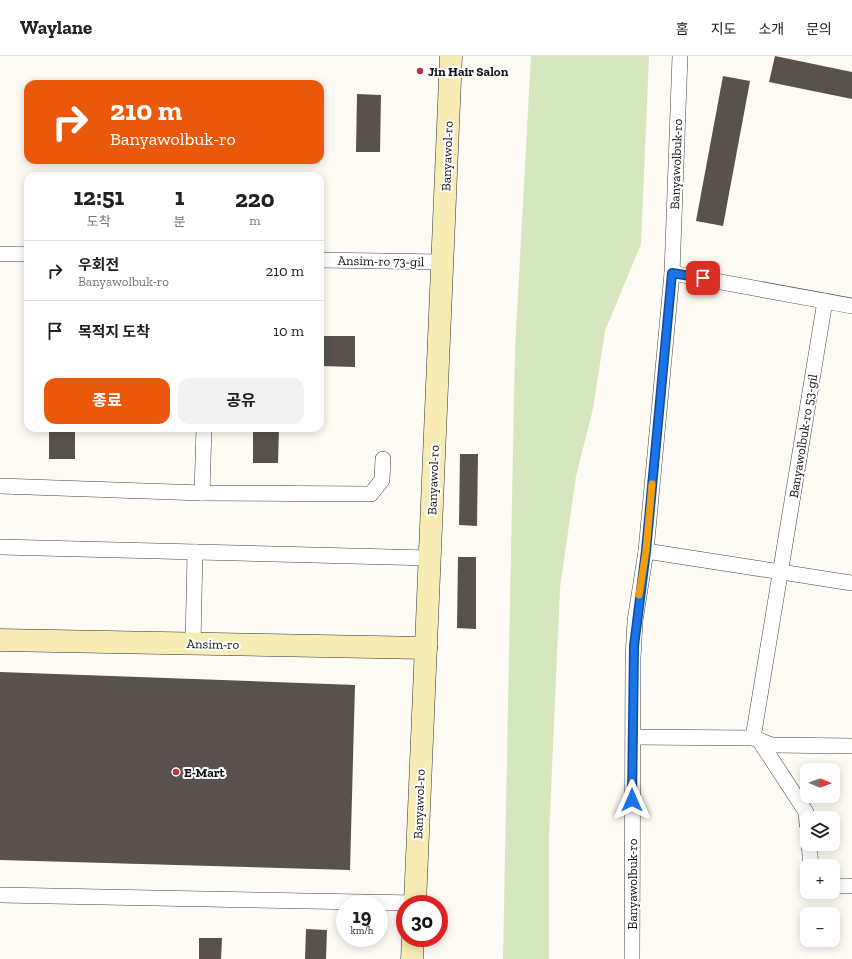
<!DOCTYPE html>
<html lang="ko">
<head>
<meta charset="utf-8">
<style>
  body { margin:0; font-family:"Zilla Slab","Noto Sans KR",serif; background:#f2f2f2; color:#202124; height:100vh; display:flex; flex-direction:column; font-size:15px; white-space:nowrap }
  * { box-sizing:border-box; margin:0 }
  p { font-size:13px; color:#757577 }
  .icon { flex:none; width:22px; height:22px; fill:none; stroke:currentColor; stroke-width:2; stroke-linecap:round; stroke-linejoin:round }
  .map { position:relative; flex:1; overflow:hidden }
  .side { position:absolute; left:24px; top:116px; width:300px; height:260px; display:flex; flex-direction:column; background:#fff; border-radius:12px; box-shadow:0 2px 10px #0003 }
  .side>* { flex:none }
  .top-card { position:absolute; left:24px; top:24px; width:300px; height:84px; border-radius:12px; box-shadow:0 2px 10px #0003; background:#ea580c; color:#fff; overflow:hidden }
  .needle { width:26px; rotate:91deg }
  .buttons { position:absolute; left:800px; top:707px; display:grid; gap:8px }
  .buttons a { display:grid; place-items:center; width:40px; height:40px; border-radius:8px; background:#fff; box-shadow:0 2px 10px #0003; font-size:20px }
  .speed { position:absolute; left:336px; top:839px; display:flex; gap:8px; font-size:20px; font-weight:700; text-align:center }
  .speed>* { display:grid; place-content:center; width:52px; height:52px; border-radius:50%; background:#fff; box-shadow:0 2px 10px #0003; line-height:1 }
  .speed small { font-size:10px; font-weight:400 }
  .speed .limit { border:6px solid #d22; background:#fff; color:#111 }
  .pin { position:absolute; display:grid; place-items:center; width:34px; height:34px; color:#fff; margin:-17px; border-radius:8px; box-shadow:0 2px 6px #0006 }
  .me { position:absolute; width:44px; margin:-22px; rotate:0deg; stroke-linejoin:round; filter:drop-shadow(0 0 3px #0008) }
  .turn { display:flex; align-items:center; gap:14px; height:84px; padding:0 20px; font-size:18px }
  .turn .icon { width:52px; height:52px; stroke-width:2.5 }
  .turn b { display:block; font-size:28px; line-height:34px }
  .eta { display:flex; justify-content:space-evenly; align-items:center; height:68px; text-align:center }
  .eta b { font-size:24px; font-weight:700; line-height:28px }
  .primary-button { display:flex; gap:8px; margin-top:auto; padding:8px 20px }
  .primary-button a { flex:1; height:46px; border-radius:12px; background:#ea580c; color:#fff; font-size:16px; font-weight:700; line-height:46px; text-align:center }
  .primary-button a+a { background:#f2f2f2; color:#202124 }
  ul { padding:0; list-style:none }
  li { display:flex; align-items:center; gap:12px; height:60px; padding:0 20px; border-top:1px solid #e0e0e0 }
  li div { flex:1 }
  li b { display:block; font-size:15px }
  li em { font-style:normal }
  header { display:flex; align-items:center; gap:24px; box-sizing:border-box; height:56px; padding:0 20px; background:#fff; border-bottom:1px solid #e0e0e0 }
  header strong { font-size:19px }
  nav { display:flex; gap:22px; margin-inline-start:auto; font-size:14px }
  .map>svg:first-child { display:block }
  .green { fill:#d6e6bf }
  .building { fill:#58514d }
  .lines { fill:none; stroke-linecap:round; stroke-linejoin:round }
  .street-casing { stroke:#434343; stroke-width:16 }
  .secondary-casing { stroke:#323232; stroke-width:23 }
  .street { stroke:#fff; stroke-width:15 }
  .secondary { stroke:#f8ecb5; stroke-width:22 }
  .route-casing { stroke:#114b97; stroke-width:10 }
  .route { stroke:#1a73e8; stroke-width:7 }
  .slow { stroke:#f59e0b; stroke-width:7 }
  .poi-dot { fill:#b43441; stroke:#fff; stroke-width:1.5 }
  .labels { text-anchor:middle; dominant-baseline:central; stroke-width:4; stroke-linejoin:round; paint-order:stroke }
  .poi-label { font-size:13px; font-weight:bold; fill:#101010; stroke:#fff; text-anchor:start }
  .street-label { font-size:13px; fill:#101010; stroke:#fff }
</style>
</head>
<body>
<header>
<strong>Waylane</strong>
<nav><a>홈</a><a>지도</a><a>소개</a><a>문의</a></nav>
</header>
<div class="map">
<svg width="852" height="903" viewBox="0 0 852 903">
  <rect width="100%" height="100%" fill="#fefbf4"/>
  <polygon class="green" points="531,0 649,0 641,188 605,275 593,353 576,420 560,532 549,780 549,903 503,903 515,293"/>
  <g class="building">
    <polygon points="775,0 852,16 852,43 769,26"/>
    <polygon points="723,20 750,25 723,170 696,165"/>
    <polygon points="357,38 381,39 380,96 356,96"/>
    <polygon points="320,280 355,280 355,311 320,310"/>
    <rect x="49" y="372" width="26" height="31"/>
    <polygon points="253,372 279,372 278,407 253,407"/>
    <polygon points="460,398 478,398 477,470 459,469"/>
    <polygon points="458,501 476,501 476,573 457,572"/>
    <polygon points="0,616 355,629 350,814 0,804"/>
    <polygon points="306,873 327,874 326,903 305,903"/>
    <polygon points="199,882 222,882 221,903 199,903"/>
  </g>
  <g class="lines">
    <defs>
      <g id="street">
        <polyline points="0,198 28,198"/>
        <polyline points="320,204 442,206"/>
        <polyline points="672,217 852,250"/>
        <polyline points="0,430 202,437 371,438 382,424 383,403"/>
        <polyline points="202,437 204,372"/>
        <polyline points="0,491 430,502"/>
        <polyline points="646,495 852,527"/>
        <polyline points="193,588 195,496"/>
        <polyline points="633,681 753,682 772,689 852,690"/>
        <polyline points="753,682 825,245"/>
        <polyline points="759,684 806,756 807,768"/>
        <polyline points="809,788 811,810"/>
        <polyline points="833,830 852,830"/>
        <polyline points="0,839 415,847"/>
        <polyline points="632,903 633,602 635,565 646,495 672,217 680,0"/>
      </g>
      <g id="secondary">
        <polyline points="0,584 426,592"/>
        <polyline points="415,848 451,0"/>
        <polyline points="412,903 413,882"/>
      </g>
    </defs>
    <use href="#street" class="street-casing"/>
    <use href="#secondary" class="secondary-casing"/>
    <use href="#street" class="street"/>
    <use href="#secondary" class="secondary"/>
  </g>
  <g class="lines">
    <defs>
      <polyline id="route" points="632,744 634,590 646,495 672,217 703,222"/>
    </defs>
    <use href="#route" class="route-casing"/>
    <use href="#route" class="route"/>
    <polyline class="slow" points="639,539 646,495 652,428"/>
  </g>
  <g class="poi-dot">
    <circle cx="420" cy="15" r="4"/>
    <circle cx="176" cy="716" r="4"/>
  </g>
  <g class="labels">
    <g class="poi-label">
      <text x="428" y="15">Jin Hair Salon</text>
      <text x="184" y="716">E-Mart</text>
    </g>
    <g class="street-label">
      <text transform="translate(447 100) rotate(-88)">Banyawol-ro</text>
      <text transform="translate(676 108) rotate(-88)">Banyawolbuk-ro</text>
      <text transform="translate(381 205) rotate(1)">Ansim-ro 73-gil</text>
      <text transform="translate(803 380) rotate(-81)">Banyawolbuk-ro 53-gil</text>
      <text transform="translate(433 424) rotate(-88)">Banyawol-ro</text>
      <text transform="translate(213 588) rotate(1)">Ansim-ro</text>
      <text transform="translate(419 748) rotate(-88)">Banyawol-ro</text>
      <text transform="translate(632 828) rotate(-90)">Banyawolbuk-ro</text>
    </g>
  </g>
</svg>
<div class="buttons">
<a><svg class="needle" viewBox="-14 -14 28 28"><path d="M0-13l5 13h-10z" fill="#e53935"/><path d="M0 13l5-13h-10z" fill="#757577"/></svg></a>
<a><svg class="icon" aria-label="layers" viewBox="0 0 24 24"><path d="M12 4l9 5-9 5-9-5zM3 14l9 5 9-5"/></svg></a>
<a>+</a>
<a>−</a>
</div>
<div class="speed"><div>19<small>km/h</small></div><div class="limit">30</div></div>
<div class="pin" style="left:703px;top:222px;background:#d93025"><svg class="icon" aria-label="arrive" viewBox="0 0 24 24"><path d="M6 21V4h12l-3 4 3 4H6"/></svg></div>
<svg class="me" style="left:632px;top:744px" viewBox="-20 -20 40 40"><path d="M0-17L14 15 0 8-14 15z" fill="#1a73e8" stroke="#fff" stroke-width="4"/></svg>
<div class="top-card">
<div class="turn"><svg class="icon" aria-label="right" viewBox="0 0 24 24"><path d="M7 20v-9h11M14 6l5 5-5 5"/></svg><div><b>210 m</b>Banyawolbuk-ro</div></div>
</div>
<section class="side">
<div class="eta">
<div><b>12:51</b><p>도착</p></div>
<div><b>1</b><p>분</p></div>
<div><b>220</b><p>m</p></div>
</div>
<ul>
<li><svg class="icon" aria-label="right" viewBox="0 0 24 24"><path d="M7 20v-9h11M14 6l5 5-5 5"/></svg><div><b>우회전</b><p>Banyawolbuk-ro</p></div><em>210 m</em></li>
<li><svg class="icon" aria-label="arrive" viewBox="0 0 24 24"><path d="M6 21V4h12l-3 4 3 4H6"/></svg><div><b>목적지 도착</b></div><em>10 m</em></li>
</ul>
<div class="primary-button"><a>종료</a><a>공유</a></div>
</section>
</div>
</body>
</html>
